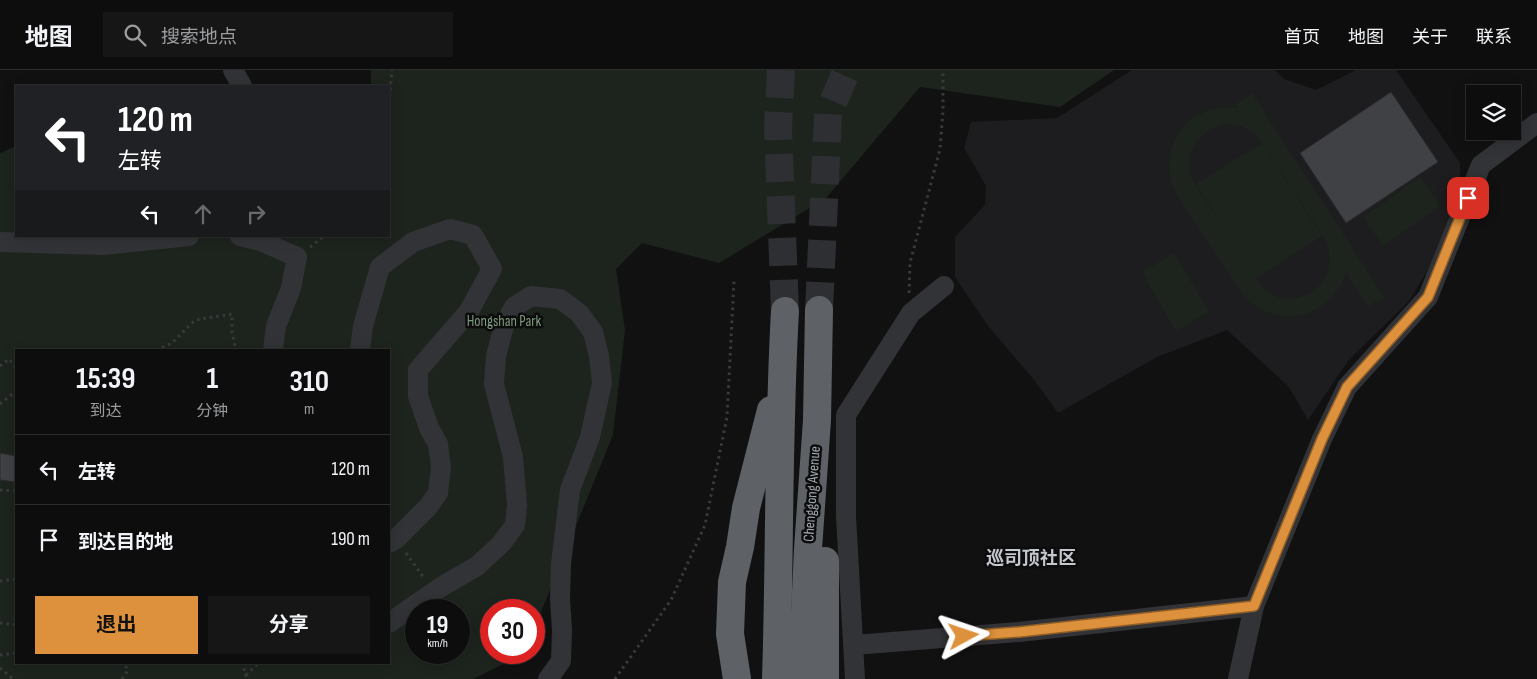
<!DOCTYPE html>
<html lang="zh">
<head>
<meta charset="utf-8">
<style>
  body { margin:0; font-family:"Sofia Sans Condensed","Noto Sans SC",sans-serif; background:#161617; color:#f1f3f6; height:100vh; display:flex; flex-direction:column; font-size:19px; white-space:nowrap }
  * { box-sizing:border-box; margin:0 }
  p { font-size:16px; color:#9a9c9e }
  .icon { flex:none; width:28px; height:28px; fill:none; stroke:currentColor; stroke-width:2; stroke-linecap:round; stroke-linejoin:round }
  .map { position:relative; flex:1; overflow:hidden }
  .side { position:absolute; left:15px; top:279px; width:375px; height:315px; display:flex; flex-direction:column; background:#0d0d0e; border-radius:0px; box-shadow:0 2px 12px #0003,0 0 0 1px #2d2d2e }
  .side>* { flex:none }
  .banner { position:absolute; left:15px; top:15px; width:375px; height:152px; border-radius:0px; box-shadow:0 2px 12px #0003,0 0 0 1px #2d2d2e; background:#202124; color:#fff; overflow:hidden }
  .fabs { position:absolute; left:1466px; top:15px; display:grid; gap:10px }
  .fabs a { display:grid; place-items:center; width:55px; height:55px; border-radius:0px; background:#0d0d0e; box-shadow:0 2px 12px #0003,0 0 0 1px #2d2d2e; font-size:25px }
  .speed { position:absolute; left:405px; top:529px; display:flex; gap:10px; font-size:25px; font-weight:700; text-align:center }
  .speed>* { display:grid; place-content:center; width:65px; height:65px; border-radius:50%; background:#0d0d0e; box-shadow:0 2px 12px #0003,0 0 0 1px #2d2d2e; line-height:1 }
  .speed small { font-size:12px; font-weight:400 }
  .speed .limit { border:8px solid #d22; background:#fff; color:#111 }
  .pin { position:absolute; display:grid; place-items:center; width:42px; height:42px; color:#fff; margin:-21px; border-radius:10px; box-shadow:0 2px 8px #0006 }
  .me { position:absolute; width:55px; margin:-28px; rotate:85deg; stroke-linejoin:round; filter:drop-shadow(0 0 4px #0008) }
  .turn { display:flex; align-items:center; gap:18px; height:105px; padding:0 20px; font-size:22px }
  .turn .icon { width:65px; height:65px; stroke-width:2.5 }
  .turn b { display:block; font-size:35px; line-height:42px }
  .lanes { display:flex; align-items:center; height:48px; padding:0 20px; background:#0003; justify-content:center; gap:25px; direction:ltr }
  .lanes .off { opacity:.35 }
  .eta { display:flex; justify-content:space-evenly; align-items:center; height:85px; text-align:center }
  .eta b { font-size:30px; font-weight:700; line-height:35px }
  .primary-button { display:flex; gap:10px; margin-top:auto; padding:10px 20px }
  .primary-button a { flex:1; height:58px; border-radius:0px; background:#de913c; color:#111; font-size:20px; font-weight:700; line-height:58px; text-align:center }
  .primary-button a+a { background:#161617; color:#f1f3f6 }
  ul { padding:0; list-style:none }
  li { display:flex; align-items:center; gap:15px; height:70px; padding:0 20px; border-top:1px solid #2d2d2e }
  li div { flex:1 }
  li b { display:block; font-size:19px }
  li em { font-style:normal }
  header { display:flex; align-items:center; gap:30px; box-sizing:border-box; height:70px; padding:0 25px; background:#0d0d0e; border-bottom:1px solid #2d2d2e }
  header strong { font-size:24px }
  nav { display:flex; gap:28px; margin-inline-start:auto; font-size:18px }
  .search { width:350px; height:45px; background:#161617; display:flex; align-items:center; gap:12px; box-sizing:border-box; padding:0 18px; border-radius:0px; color:#9a9c9e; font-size:19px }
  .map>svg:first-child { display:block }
  .built { fill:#1d1d1f }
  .green { fill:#1d241d; fill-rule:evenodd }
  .building { fill:#404145; stroke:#2b2b2e }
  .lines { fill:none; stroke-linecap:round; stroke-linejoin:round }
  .highway-tunnel { stroke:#2e2f32; stroke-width:28; stroke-dasharray:28 14; stroke-linecap:butt }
  .path { stroke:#383a3d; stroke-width:3; stroke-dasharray:2.5 4; stroke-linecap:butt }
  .minor { stroke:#323336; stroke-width:20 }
  .highway { stroke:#5e6267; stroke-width:28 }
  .route-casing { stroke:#905e27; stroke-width:12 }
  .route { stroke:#de913c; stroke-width:9 }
  .labels { text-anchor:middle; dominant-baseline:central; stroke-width:5; stroke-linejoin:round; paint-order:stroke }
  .park-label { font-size:15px; fill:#7e9a7c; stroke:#0c0c0d }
  .street-label { font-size:15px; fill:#a3a9b1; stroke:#0c0c0d }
  .quarter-label { font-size:18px; font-weight:bold; fill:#c4c8ce; stroke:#0c0c0d }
</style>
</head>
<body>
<header>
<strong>地图</strong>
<div class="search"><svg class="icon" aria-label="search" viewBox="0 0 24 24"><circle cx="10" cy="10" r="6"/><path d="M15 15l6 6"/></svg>搜索地点</div>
<nav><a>首页</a><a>地图</a><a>关于</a><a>联系</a></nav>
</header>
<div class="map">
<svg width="1537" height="609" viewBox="0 0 1537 609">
  <rect width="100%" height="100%" fill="#111112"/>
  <polygon class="built" points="1132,0 1275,0 1284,9 1316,20 1356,0 1396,0 1460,93 1461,146 1409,231 1348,291 1308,350 1289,317 1227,260 1157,287 1058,343 1035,311 988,256 955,207 955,167 985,135 986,116 964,78 971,52 1057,48"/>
  <g class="green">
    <path d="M371,0H1114L1060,37L920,17L826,128L719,193L642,173L616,199L625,260L613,365L534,559V540H491V582L524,583V584L473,609H0V83L16,76V166H389V16H371ZM16,280H389V592H16ZM416,540H459V582H416Z"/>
    <path d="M1252,23L1384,227L1368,237L1346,203C1329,251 1274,262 1241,222L1176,124C1154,79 1188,30 1238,38L1236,34ZM1226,54C1240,54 1251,59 1260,69L1326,171C1346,218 1283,252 1256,209L1322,166L1262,73L1196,114L1226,162L1194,113C1181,86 1197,59 1226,54Z"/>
    <polygon points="1420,107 1440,136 1383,176 1363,147"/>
    <polygon points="1174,183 1209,242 1176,261 1142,202"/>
  </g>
  <g class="building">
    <polygon points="1391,22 1438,92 1346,153 1300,83"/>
    <polygon points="0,383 16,386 16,412 0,410"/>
  </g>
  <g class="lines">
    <g class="highway-tunnel">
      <polyline points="781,0 778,58 785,241"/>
      <polyline points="819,240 828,44 847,0"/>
    </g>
    <g class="path">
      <polyline points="389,33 392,0"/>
      <polyline points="310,177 324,166"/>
      <polyline points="909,223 910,193 940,79 943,41 943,0"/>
      <polyline points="156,280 172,273 195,250 232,244 232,262 236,280"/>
      <polyline points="0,296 9,289 16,298"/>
      <polyline points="0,334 16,321"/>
      <polyline points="0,420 16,421"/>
      <polyline points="406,483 424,508"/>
      <polyline points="0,511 16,509"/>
      <polyline points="0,553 16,555"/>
      <polyline points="0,585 16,583"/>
      <polyline points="242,592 246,605 244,609"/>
      <polyline points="0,598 13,609"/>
      <polyline points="246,605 260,592"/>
      <polyline points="122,609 128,600 123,592"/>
      <polyline points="615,609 671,530 705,455 727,347 734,211"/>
    </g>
    <g class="minor">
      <polyline points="233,0 242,16"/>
      <polyline points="240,166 261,171 297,187 291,218 276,256 273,280"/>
      <polyline points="0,172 103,175 189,166"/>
      <polyline points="360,280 363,256 380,197 413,172 450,159 473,165 492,199 469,241 418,300 418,326 429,358 438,374 441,397 438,423 428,437 396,469 389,473"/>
      <polyline points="389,553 441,517 477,496 501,474 515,455 517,435 513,387 494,314 496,286 504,256 514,237 531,226 560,229 579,243 593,262 599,286 602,313 590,367 570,420 561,494 560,529 562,560 561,591 548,609"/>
      <polyline points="854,575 1019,562 1254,536"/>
      <polyline points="855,609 846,446 846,345 911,243 944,216"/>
      <polyline points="1238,609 1254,536 1322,369 1347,317 1428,227 1481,95 1537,53"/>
    </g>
    <g class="highway">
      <polyline points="825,491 825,609"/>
      <polyline points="737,609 730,564 732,512 740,477 746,438 771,340"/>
      <path d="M776,609C780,486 778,363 785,241"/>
      <polyline points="802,609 808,479 817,350 819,240"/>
    </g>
  </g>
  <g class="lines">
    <defs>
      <polyline id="route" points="964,566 1019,562 1254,536 1322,369 1347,317 1428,227 1468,128"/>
    </defs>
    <use href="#route" class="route-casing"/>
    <use href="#route" class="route"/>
  </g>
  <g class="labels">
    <g class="park-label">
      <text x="504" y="251">Hongshan Park</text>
    </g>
    <g class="street-label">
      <text transform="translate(812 424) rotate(-86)">Chenggong Avenue</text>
    </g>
    <g class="quarter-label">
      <text x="1031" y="488">巡司顶社区</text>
    </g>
  </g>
</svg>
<div class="fabs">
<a><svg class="icon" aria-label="layers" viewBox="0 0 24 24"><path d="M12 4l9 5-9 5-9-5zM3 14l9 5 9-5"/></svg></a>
</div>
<div class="speed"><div>19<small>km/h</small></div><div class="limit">30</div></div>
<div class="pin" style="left:1468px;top:128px;background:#d93025"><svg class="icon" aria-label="arrive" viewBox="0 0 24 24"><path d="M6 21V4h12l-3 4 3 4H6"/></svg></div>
<svg class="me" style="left:964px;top:566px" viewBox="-20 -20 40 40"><path d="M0-17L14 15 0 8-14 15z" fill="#de913c" stroke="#fff" stroke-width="4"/></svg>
<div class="banner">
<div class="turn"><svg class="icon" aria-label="left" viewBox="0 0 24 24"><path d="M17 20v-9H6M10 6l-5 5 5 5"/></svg><div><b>120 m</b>左转</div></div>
<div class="lanes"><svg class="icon" aria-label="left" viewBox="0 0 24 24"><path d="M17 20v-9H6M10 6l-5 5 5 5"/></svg><svg class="icon off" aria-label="ahead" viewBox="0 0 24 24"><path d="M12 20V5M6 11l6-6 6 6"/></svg><svg class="icon off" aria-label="right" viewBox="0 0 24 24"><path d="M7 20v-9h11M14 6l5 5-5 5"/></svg></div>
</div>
<section class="side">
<div class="eta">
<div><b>15:39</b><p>到达</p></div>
<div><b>1</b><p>分钟</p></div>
<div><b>310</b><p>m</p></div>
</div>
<ul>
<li><svg class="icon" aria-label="left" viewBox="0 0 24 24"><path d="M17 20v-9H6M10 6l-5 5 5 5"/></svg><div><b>左转</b></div><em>120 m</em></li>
<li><svg class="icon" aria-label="arrive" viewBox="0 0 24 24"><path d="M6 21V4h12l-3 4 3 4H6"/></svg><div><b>到达目的地</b></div><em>190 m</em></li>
</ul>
<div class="primary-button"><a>退出</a><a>分享</a></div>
</section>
</div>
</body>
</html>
